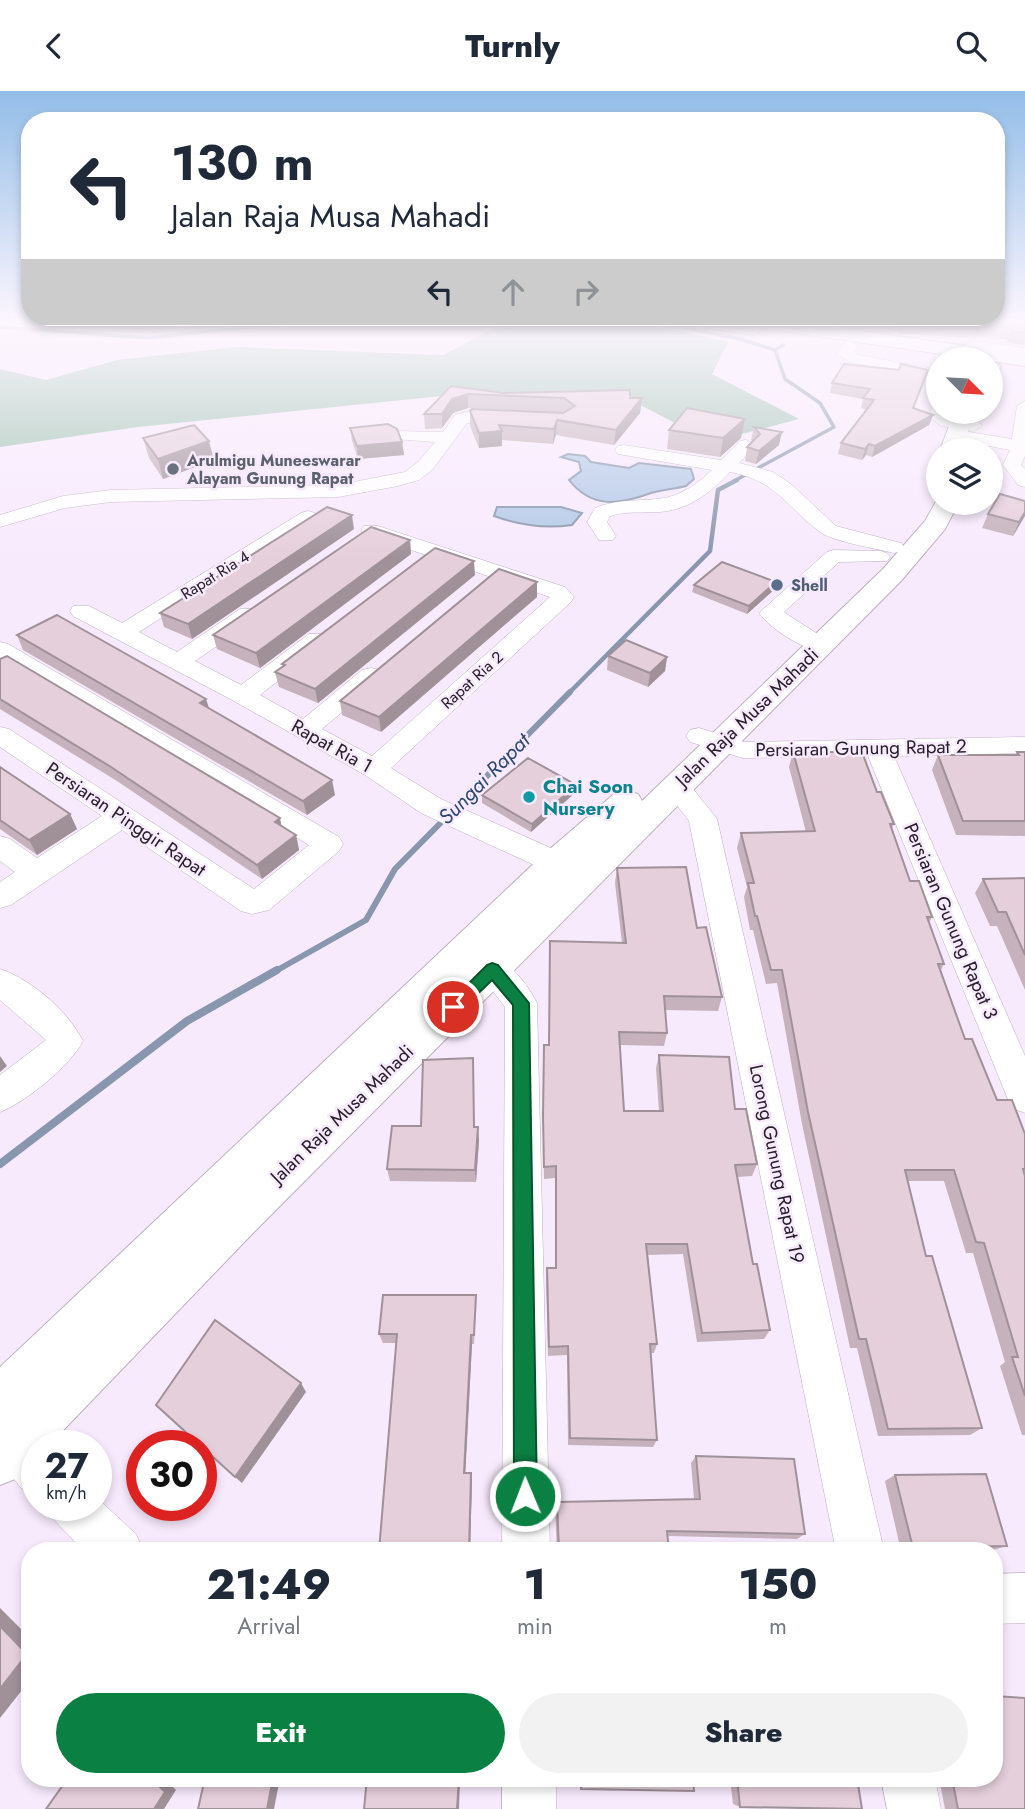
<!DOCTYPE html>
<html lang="en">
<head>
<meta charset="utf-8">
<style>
  body { margin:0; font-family:Jost,sans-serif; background:#f2f2f3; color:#1f2937; height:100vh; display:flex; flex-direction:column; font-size:26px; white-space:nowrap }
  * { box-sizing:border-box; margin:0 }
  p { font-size:23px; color:#747a83 }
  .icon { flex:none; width:38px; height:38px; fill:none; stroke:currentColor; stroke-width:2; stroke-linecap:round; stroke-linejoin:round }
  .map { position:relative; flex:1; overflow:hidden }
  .drawer { position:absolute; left:21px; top:1451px; width:982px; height:245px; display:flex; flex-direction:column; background:#fff; border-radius:28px; box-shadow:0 4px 10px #0003 }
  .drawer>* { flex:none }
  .guide { position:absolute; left:21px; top:21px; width:984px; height:214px; border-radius:28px; box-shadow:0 4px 10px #0003; background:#fff; color:#1f2937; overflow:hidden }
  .needle { width:46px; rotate:114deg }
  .buttons { position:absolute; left:926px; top:256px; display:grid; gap:14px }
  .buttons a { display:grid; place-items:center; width:77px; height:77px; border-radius:50%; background:#fff; box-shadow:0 4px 10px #0003; font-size:35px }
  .speed { position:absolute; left:21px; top:1339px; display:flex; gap:14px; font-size:35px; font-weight:700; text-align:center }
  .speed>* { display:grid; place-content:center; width:91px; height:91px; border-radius:50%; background:#fff; box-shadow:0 4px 10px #0003; line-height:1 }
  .speed small { font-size:18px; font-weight:400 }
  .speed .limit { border:10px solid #d22; background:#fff; color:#111 }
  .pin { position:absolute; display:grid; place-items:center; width:60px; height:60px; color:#fff; margin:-30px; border:4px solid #fff; border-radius:50%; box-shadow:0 2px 7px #0007 }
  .me { position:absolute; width:77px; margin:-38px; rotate:359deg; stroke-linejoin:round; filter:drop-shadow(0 0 5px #0008) }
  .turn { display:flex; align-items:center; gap:24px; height:147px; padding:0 35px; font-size:32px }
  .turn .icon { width:91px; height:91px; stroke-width:2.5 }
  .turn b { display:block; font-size:49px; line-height:60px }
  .lanes { display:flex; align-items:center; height:66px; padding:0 35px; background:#0003; justify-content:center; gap:35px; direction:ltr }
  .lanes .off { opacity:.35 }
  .eta { display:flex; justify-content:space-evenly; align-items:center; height:119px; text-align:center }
  .eta b { font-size:42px; font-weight:800; line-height:49px }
  .cta { display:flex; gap:14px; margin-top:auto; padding:14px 35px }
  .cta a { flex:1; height:80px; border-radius:42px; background:#0b8043; color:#fff; font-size:28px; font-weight:800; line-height:80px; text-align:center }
  .cta a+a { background:#f2f2f3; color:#1f2937 }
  header { display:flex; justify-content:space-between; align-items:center; height:91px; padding:0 35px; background:#fff; font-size:32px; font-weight:800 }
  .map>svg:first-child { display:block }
  .forest { fill:#9cc1af }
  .water { fill:#b4cae7; stroke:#8997ae; stroke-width:2 }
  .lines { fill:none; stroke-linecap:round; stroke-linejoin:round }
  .stream-far3 { stroke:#8997ae; stroke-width:3.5 }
  .stream-far2 { stroke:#8997ae; stroke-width:4.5 }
  .stream-far1 { stroke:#8997ae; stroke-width:6 }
  .stream { stroke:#8997ae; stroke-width:8 }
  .river { fill:#b4cae7; fill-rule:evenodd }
  .minor-casing { stroke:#bdafc1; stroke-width:1 }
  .major-casing { stroke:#bdafc1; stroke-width:2 }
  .highway-casing { stroke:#bdafc1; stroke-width:2 }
  .minor { fill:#fff; fill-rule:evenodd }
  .major { fill:#fff; fill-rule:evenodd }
  .highway { fill:#fff; fill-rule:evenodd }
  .wall { fill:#c5b2bc }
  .shaded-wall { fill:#a09199 }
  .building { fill:#e5cfdb; stroke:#a09199; stroke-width:2 }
  .route { fill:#0b8043; stroke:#07532c; stroke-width:2 }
  .worship-dot { fill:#6b7280; stroke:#f8eafd; stroke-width:2.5 }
  .service-dot { fill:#5c6f8a; stroke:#f8eafd; stroke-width:2.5 }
  .culture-dot { fill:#0f9aa8; stroke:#f8eafd; stroke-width:2.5 }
  .labels { text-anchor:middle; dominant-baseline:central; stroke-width:5; stroke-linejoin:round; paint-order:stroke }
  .far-worship-label { font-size:16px; font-weight:bold; fill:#5b616d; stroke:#f8eafd; text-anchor:start }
  .far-street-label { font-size:16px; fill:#262128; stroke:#f8eafd }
  .far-service-label { font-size:16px; font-weight:bold; fill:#4e5e75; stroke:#f8eafd; text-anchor:start }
  .street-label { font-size:19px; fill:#262128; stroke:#f8eafd }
  .culture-label { font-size:19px; font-weight:bold; fill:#0d838f; stroke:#f8eafd; text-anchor:start }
  .water-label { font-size:21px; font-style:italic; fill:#29476f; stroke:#f8eafd }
</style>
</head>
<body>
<header><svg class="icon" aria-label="back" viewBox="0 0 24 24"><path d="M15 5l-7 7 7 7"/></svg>Turnly<svg class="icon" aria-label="search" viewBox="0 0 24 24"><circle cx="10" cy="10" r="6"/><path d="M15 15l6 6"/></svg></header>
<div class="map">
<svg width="1025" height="1718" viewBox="0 0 1025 1718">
  <rect width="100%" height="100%" fill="#f8eafd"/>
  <polygon class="forest" points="513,227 621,227 728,251 712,283 799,328 711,351 631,309 490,300 138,336 0,356 0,278 46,289 117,269 236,256 443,264"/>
  <g class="water">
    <path d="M568,363L585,365L591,371L629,377L639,372L691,378L694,388L686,395C674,398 660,399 648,403C618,414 591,417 569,389L581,380L579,371L561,366Z"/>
    <path d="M497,416H561L582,422L572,434C545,438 519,434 494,425Z"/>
  </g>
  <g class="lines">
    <g class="stream-far3">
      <polyline points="636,227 740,248 775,259"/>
      <polyline points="0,236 149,247 248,236 412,227"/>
      <polyline points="734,390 834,336 820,312 785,288 775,259 783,254"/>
    </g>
    <polyline class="stream-far2" points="568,603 710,460 718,399 737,389"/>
    <polyline class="stream-far1" points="274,881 366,829 395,778 570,601"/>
    <polyline class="stream" points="0,1073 187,930 277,879"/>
    <polygon class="river" points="807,227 1025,227 1025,235 821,235 808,241 801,239 798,235"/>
    <defs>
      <g id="minor">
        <polygon points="65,227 143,230 324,227 317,231 143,238 72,231"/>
        <polygon points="849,250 854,252 857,255 854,261 859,264 938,279 938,289 850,271 837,263 844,252"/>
        <polygon points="972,250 1025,257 1025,267 967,258 964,255"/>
        <polygon points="1025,310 1025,365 1021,374 1025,378 1025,396 1018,394 1003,374 1010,359 963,350 960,346 969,341 1012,348 1017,315"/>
        <polygon points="938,315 938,320 946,320 952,327 979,331 982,335 973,340 941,335 929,325 932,316"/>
        <polygon points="469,320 514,322 523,327 514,332 467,332 432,379 419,389 398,395 338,406 111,411 65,417 0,436 0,424 63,405 111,399 338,394 405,381 418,371 435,351 394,348 391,344 394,340 443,341 455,324"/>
        <path d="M746,349L755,354L739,372L773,381L792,394L836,435L901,452L904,456L901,460L894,462C878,458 831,450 820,441C787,416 775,389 730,381C710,402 689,419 659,421C643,422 626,420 610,425L607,431L616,445L613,449H599L587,431L595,417L603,414C654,402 667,421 712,379L624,364L618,363L615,359L618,355L624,354L721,369L740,350Z"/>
        <polygon points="308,420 315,422 318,426 315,430 139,541 177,561 240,518 256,518 259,523 256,528 195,570 241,594 309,543 325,543 329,548 325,553 260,604 303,628 362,579 371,577 380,579 383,584 380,589 322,638 372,665 550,506 364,443 361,439 364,435 378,435 565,496 574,506 571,511 391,677 441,708 591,775 596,783 591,791 581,794 571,791 421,722 365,684 234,610 73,525 70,520 73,515 89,515 122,532 301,422"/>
        <path d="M834,459L880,460L887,462L890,466L887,470L839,471L784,521C793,528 829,549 833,554L829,559C809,564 770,538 759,522L827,461Z"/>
        <polygon points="0,551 8,553 339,746 343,753 339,760 269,819 252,823 241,820 122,739 11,814 0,817 0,791 15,781 0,770 0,745 10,748 37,767 102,725 0,656 0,636 9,638 254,798 309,754 0,568"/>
        <polygon points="699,637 744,651 1025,646 1025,662 894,665 1025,965 1025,1022 1012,1017 1007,1006 868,665 743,667 690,651 686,645 690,639"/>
        <polygon points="676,686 686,689 717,728 884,1460 836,1460 689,730 662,695 666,689"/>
        <path d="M492,865C511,872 528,894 537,912L550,1460H502L505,916L476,878L481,869Z"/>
        <path d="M0,878C32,889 68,920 83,950C71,974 26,1011 0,1021V984L46,949L0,909Z"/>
        <polygon points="14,1330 30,1336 45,1354 37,1354 37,1404 21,1397 0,1370 0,1335"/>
        <polygon points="96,1406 136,1443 143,1460 84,1460 55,1430 48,1414 96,1414"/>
        <polygon points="1025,1482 1025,1532 994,1533 994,1483"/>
        <rect x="502" y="1687" width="54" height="31"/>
        <polygon points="881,1687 935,1687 941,1718 887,1718"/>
      </g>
      <g id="major">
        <polygon points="990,270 998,272 1001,276 997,283 990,285"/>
        <polygon points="955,320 975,320 962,359 940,359"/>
        <polygon points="938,407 938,411 959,411 945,438 901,490 253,1142 49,1354 37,1354 37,1368 20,1386 0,1394 0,1276 544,763 614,703 626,700 638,703 642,710 883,478 925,430"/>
      </g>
      <polygon id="highway" points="666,227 765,227 1025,263 1025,275 760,237 759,243 753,244 675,232"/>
    </defs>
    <use href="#minor" class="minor-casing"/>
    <use href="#major" class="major-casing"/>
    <use href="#highway" class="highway-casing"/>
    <use href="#minor" class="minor"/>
    <use href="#major" class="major"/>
    <use href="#highway" class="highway"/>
  </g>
  <g class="wall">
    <polygon points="891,227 1025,227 1025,254 1009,252 1006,248 900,243"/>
    <polygon points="899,279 928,279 914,317 933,324 929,334 872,366 866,364 862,369 838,363 841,352 866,319 861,317 863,308 830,302 832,292"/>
    <polygon points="451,295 504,302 642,307 640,322 614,354 556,344 553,353 502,349 502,355 479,357 470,335 470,320 564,322 468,317 453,322 442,337 425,338 424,323"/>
    <polygon points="754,336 779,354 756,373 745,370 747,356 752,350 751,349"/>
    <polygon points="350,337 402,351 404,364 358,368 352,350"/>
    <polygon points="669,339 741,347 720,366 667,358"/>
    <polygon points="143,347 214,369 163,388 149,367"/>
    <polygon points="988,423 1025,424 1013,445 982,437"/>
    <polygon points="354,438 192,548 164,536 160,522"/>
    <polygon points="410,449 411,463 260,577 217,558 213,544"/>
    <polygon points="475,484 318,612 279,596 275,581 283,576 282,573"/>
    <polygon points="537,491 537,506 381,641 342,624 340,610"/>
    <polygon points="694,494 775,498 747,523 692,501"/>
    <polygon points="17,544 209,617 335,704 307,724 23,559"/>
    <polygon points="608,565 667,566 665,580 648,596 607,579"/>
    <polygon points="0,568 296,744 299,759 262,788 117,690 0,618"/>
    <polygon points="793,661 877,701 894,733 892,737 910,790 932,826 929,832 944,873 941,879 965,948 997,1009 1025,1043 1025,1344 1022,1344 1000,1275 1005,1271 973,1162 966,1162 944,1090 908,1090 926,1165 982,1337 970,1344 878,1345 857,1257 850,1257 802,1033 777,892 766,893 753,839 750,839 744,806 747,796 737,757 741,742 806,741 789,676"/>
    <polygon points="1017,661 1025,661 1025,745 956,744 932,679 938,664 1015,664"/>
    <polygon points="0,676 70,723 77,738 37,764 0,738"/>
    <polygon points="576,701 531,741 482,712 482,704"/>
    <polygon points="617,777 697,837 722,906 718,920 665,919 667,942 664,955 620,954 624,1020 659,1020 656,977 659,964 735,1018 757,1073 752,1085 737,1086 753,1173 770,1239 764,1248 697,1251 683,1163 648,1164 657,1253 654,1262 651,1262 657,1349 653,1356 568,1354 567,1264 548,1265 546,1187 547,1177 555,1177 555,1087 544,1088 543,1037 543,967 549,954 550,850 622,852 615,792"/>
    <polygon points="1025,787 1025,899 997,835 990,835 975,802 983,788"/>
    <polygon points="474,980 474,1036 479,1049 476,1091 390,1090 387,1078 421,1035"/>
    <polygon points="476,1214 474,1253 472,1253 465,1382 471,1382 472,1389 470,1460 379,1460 396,1252 383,1252 379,1243"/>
    <polygon points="696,1365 805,1443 797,1448 668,1445 669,1460 557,1460 555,1417 557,1411 694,1408 691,1372"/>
    <polygon points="895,1384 1007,1455 993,1459 901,1460 885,1390"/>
    <polygon points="730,1687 857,1687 740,1716 733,1713"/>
    <polygon points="939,1687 994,1687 1025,1718 945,1718"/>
  </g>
  <g class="shaded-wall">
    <polygon points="468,303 468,317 453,322 442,337 442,323 452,308"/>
    <polygon points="642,307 640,322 614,354 616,339"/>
    <polygon points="933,324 929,334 872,366 875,355"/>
    <polygon points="745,328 741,347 720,366 723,347"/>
    <polygon points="557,329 556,344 553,353 554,338"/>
    <polygon points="502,340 502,355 479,357 479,342"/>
    <polygon points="782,341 779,354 756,373 759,360"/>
    <polygon points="209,350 214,369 163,388 158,368"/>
    <polygon points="402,351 404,364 358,368 357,355"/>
    <polygon points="869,353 866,364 862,369 865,358"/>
    <polygon points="1025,421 1025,425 1013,445 1019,431"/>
    <polygon points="352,424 354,438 192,548 188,533"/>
    <polygon points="410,449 411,463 260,577 256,562"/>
    <polygon points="474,470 475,484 318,612 315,598"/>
    <polygon points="537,491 537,506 381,641 379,626"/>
    <polygon points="776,491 775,498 747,523 749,515"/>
    <polygon points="667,566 665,580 648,596 650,582"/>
    <polygon points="206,608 211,623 200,612"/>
    <polygon points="332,689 335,704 307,724 303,710"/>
    <polygon points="576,694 576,701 531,741 532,733"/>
    <polygon points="70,723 77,738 37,764 29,749"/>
    <polygon points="280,727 283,742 275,731"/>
    <polygon points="296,744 299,759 262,788 257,774"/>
    <polygon points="0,965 7,975 0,981"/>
    <polygon points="478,1036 479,1049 476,1091 475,1079"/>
    <polygon points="471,1244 472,1253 465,1389 464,1382"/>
    <polygon points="301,1292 306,1301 242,1392 235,1386"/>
    <polygon points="471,1382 472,1389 470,1460 469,1460"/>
    <polygon points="0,1517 30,1547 30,1589 0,1627"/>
    <polygon points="151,1687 164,1687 176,1699 164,1718 154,1718"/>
    <polygon points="273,1687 280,1687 274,1718 267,1718"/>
    <polygon points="459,1687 460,1687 459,1718 457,1718"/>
  </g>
  <g class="building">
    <polygon points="901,227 1025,227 1025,242 1013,240 1010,236 904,231"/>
    <polygon points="844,273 899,279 901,273 928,279 913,317 933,324 875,355 869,353 865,358 841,352 874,309 863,307 870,298 832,292"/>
    <polygon points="451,295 504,302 630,299 630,307 642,307 616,339 557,329 554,338 499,334 502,340 479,342 470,320 472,318 563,322 575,315 564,307 468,303 452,308 442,323 424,323"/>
    <polygon points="687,317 745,328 723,347 669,339"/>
    <polygon points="388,333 397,338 402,351 357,355 350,337"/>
    <polygon points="194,334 209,350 158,368 143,347"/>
    <polygon points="754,336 782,341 759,360 747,356 760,343"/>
    <polygon points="1000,403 1025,410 1025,421 1019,431 988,423"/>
    <polygon points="327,416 352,424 188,533 160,522"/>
    <polygon points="371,436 410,449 256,562 213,544"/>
    <polygon points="435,457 474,470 315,598 275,581 285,574 282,573"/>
    <polygon points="722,471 776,491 749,515 694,494"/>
    <polygon points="499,478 537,491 379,626 340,610"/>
    <polygon points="57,524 206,608 200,612 332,689 303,710 17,544"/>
    <polygon points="626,549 667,566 650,582 608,565"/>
    <polygon points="7,565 280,727 275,731 296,744 257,774 111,676 0,608 0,568"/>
    <polygon points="793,661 862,661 877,701 881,701 894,733 890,733 910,790 919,790 932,826 927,826 944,873 938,873 965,948 972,948 997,1009 1012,1009 1025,1043 1025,1078 1023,1078 1025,1085 1025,1305 1012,1266 1018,1266 984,1152 976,1151 954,1079 905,1079 926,1165 932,1165 982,1337 888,1338 866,1248 859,1248 808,1021 782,879 771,879 757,825 755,825 748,792 754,792 741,742 815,740"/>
    <polygon points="1017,661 1025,661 1025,730 963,730 938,664 1019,664"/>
    <polygon points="528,667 576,694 532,733 482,704"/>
    <polygon points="0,676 70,723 29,749 0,729"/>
    <polygon points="686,776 697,837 706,836 722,906 664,905 667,942 619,941 624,1020 663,1020 659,964 729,966 735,1018 746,1018 757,1073 735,1074 753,1173 757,1173 770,1239 702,1242 687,1153 646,1153 657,1253 650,1253 657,1349 570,1347 568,1255 549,1256 547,1177 556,1177 556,1075 544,1076 543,1025 544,954 549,954 550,850 626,852 617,777"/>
    <polygon points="1025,787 1025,864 1006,821 998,821 983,788"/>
    <polygon points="473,967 474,1036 478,1036 475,1079 387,1078 392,1035 421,1035 423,969"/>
    <polygon points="383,1204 476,1204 474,1244 471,1244 464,1382 471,1382 469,1460 379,1460 397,1243 379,1243"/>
    <polygon points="215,1229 301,1292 235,1386 156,1314"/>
    <polygon points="696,1365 794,1368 805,1443 667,1440 669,1460 559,1460 557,1411 700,1408"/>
    <polygon points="986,1383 1007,1455 913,1457 895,1384"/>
    <polygon points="0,1535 27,1563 0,1598"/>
    <polygon points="994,1605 1025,1607 1025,1718 958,1718 952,1687 994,1687"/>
    <polygon points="68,1687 151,1687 165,1701 154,1718 46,1718"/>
    <polygon points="205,1687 273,1687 267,1718 198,1718"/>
    <polygon points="367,1687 459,1687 457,1718 364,1718"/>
    <polygon points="581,1687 693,1687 694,1700 581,1698"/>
    <polygon points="737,1687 857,1687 862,1718 740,1716"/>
  </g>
  <linearGradient id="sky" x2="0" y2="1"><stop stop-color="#93bde8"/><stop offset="0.49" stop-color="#fcf6fe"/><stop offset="1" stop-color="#fcf6fe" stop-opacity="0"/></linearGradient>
  <rect width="1025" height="467" fill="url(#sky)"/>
  <polygon class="route" points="492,872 498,874 529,912 537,1405 534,1413 525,1416 517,1413 514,1405 513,914 492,889 459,921 447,921 445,916 487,874"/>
  <circle class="worship-dot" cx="173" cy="378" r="7"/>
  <circle class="service-dot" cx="777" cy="494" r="7"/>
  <circle class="culture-dot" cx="529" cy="706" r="7"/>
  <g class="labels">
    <g class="far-worship-label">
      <text x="187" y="369">Arulmigu Muneeswarar<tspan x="187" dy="18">Alayam Gunung Rapat</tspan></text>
    </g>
    <g class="far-street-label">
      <text transform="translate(215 484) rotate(-32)">Rapat Ria 4</text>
      <text transform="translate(472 589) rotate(-42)">Rapat Ria 2</text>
    </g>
    <g class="far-service-label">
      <text x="791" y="494">Shell</text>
    </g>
    <g class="street-label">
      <text transform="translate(747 626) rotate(-44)">Jalan Raja Musa Mahadi</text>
      <text transform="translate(332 655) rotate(29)">Rapat Ria 1</text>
      <text transform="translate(861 657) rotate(-1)">Persiaran Gunung Rapat 2</text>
      <text transform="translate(126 728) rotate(34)">Persiaran Pinggir Rapat</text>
      <text transform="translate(951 830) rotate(67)">Persiaran Gunung Rapat 3</text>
      <text transform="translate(342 1023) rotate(-44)">Jalan Raja Musa Mahadi</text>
      <text transform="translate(777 1073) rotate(78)">Lorong Gunung Rapat 19</text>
    </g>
    <g class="culture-label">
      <text x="543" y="695">Chai Soon<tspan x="543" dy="22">Nursery</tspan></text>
    </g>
    <g class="water-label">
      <text transform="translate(484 688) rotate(-45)">Sungai Rapat</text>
    </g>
  </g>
</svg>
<div class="buttons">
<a><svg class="needle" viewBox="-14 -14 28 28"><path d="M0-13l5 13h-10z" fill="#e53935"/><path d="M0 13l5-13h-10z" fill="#747a83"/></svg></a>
<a><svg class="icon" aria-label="layers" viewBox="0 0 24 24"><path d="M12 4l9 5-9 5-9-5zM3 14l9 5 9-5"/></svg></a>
</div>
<div class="speed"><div>27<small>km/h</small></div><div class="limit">30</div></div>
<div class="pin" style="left:453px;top:916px;background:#d93025"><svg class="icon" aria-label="arrive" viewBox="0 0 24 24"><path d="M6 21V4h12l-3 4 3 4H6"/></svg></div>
<svg class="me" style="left:525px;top:1405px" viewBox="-20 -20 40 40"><circle r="17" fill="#0b8043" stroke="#fff" stroke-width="3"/><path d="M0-11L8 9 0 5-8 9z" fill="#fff"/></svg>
<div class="guide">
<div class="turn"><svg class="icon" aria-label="left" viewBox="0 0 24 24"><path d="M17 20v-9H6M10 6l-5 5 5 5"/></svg><div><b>130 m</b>Jalan Raja Musa Mahadi</div></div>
<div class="lanes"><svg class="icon" aria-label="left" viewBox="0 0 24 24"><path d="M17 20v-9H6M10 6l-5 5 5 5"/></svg><svg class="icon off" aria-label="ahead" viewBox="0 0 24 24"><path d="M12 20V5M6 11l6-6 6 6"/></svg><svg class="icon off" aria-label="right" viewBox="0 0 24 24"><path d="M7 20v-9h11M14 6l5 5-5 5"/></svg></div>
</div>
<section class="drawer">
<div class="eta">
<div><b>21:49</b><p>Arrival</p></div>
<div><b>1</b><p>min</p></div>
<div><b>150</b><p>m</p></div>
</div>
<div class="cta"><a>Exit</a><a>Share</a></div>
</section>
</div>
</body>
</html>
